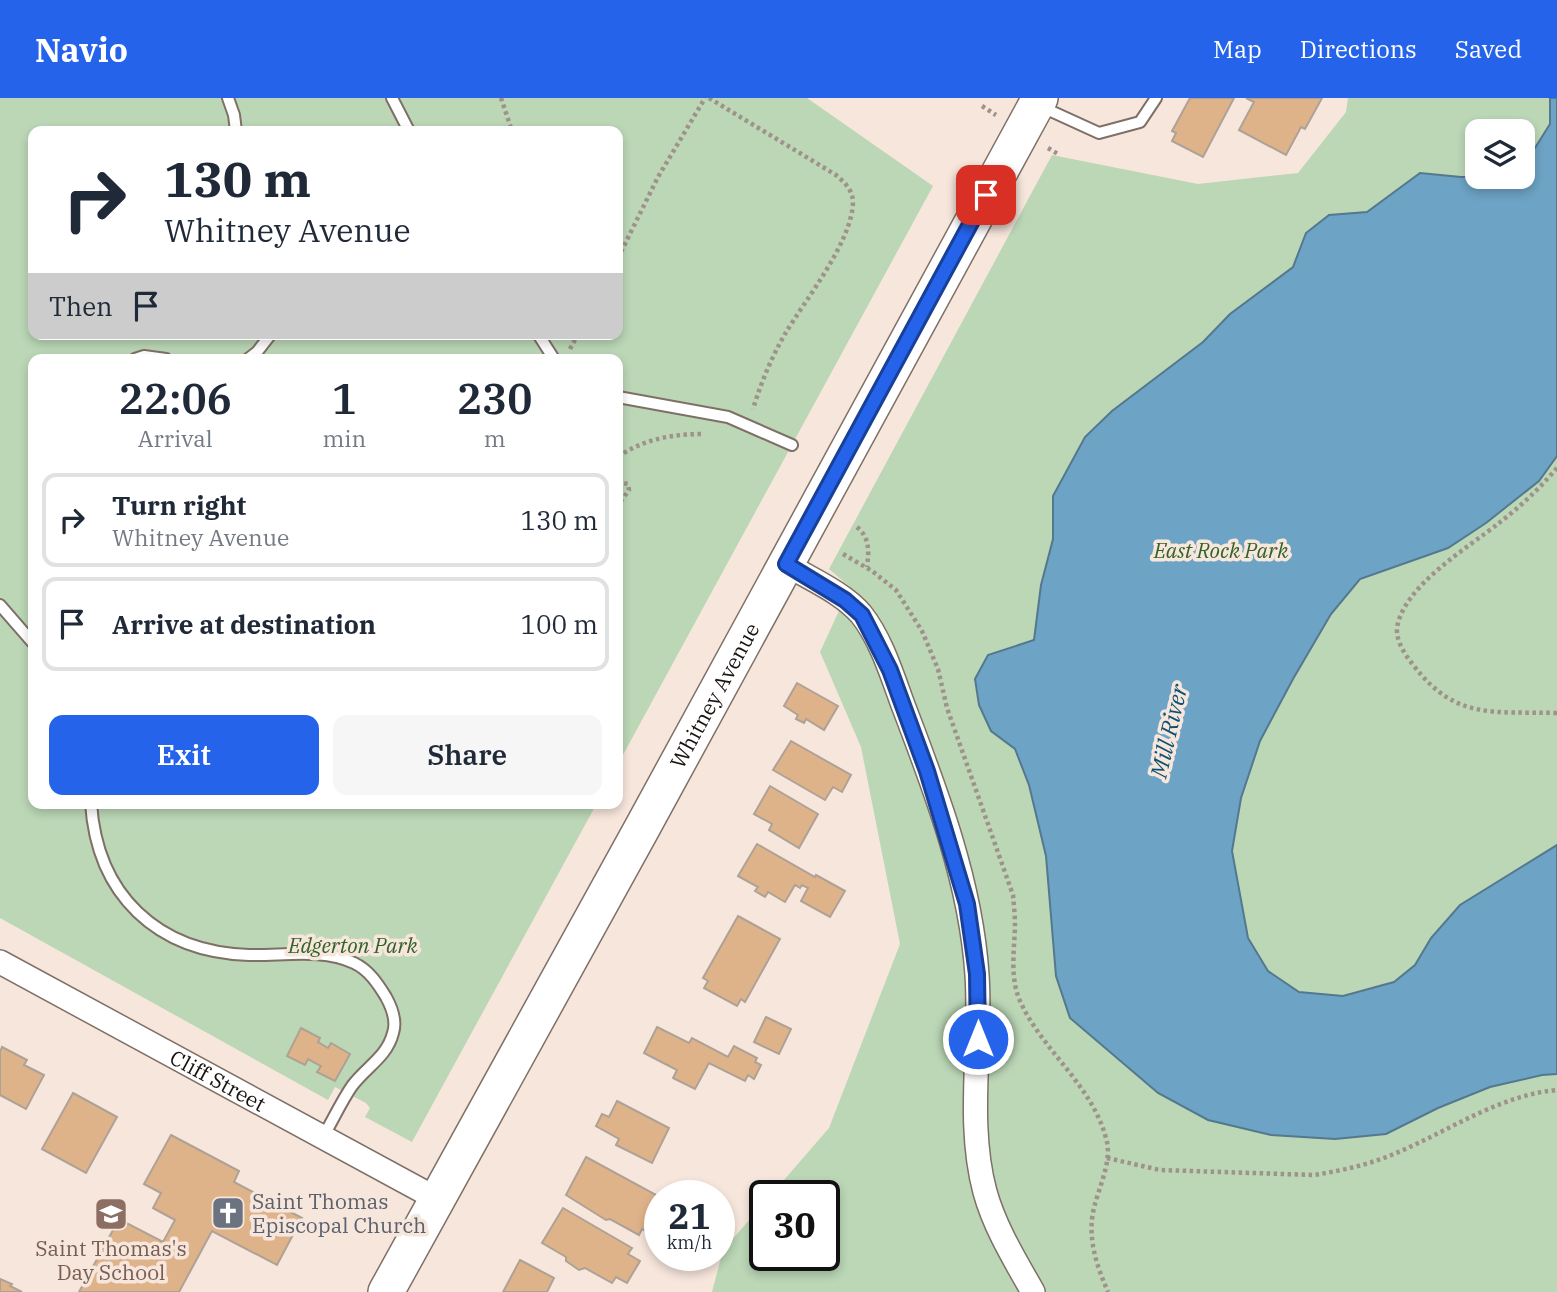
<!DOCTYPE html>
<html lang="en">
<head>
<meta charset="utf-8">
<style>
  body { margin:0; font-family:"IBM Plex Serif",serif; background:#f6f6f7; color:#1f2937; height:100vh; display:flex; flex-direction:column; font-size:26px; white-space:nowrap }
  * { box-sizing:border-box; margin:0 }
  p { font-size:23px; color:#747a83 }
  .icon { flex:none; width:38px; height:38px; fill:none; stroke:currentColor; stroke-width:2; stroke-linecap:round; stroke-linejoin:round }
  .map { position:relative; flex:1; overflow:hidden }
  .panel { position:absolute; left:28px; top:256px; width:595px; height:455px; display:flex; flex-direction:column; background:#fff; border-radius:14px; box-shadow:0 4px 10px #0003 }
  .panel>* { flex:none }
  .top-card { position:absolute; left:28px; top:28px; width:595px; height:214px; border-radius:14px; box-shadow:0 4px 10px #0003; background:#fff; color:#1f2937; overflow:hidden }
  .fabs { position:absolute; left:1465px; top:21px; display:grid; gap:14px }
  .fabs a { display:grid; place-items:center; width:70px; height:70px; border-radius:14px; background:#fff; box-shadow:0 4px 10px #0003; font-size:35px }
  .speed { position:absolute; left:644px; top:1082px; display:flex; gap:14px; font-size:35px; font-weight:700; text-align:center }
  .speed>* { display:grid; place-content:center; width:91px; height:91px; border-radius:50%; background:#fff; box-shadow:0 4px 10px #0003; line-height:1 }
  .speed small { font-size:18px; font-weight:400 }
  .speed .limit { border:4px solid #111; border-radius:10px; background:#fff; color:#111 }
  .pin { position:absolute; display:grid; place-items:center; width:60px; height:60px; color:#fff; margin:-30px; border-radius:14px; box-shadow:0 4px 10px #0006 }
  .me { position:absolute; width:77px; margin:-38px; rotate:0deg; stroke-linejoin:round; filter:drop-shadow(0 0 5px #0008) }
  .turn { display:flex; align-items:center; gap:24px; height:147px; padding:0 21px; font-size:32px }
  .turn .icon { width:91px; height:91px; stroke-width:2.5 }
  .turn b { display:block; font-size:49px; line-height:60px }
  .then { display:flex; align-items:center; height:66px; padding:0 21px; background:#0003; gap:14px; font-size:26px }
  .eta { display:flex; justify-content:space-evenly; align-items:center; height:119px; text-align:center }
  .eta b { font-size:42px; font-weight:600; line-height:49px }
  .button { display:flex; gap:14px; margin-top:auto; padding:14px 21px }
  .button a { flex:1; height:80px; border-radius:14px; background:#2563eb; color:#fff; font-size:28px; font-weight:600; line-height:80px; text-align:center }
  .button a+a { background:#f6f6f7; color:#1f2937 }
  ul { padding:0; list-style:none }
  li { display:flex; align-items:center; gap:21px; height:94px; margin:0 14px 10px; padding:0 7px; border:4px solid #e0e1e3; border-radius:14px }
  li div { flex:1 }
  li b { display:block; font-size:26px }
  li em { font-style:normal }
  header { display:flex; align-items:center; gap:42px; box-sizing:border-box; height:98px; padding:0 35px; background:#2563eb; color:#fff }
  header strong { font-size:33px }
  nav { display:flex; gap:38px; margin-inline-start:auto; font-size:24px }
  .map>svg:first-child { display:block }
  .green { fill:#bbd7b6; fill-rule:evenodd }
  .water { fill:#6da3c4; stroke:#54788e; stroke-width:2 }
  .building { fill:#dfb38a; stroke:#aea195; stroke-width:2 }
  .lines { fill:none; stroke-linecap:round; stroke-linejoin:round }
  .service-casing { stroke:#7f7067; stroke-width:14 }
  .minor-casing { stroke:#7f7067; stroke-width:26 }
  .primary-casing { stroke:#7f7067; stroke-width:38 }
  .path { stroke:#9e928a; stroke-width:4.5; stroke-dasharray:3.5 3.5; stroke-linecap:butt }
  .service { stroke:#fff; stroke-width:10 }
  .minor { stroke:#fff; stroke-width:23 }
  .primary { stroke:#fff; stroke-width:35 }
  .route-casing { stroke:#184099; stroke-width:18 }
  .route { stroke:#2563eb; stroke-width:12 }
  .labels { text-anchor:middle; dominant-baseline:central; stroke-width:7; stroke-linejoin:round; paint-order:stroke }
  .park-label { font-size:21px; font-style:italic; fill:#316328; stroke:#f7e6dc }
  .street-label { font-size:21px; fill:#191310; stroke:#f7e6dc }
  .worship-label { font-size:21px; fill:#5b616d; stroke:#f7e6dc; text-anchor:start }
  .education-label { font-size:21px; fill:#785e54; stroke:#f7e6dc }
  .water-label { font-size:23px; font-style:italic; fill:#0c5172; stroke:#f7e6dc }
</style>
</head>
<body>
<header>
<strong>Navio</strong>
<nav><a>Map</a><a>Directions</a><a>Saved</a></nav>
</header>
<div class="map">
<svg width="1557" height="1194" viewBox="0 0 1557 1194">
  <rect width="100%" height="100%" fill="#f7e6dc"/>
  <g class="green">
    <path d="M0,0H807L933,88L618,666V261H33V705H597L412,1044L365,1019L370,1010L366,1005L335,989L328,1002L0,820ZM33,33H618V236H33Z"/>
    <path d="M1348,0H1550V26L1557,33V1194H712L723,1152L765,1104V1157H824V1097H771L829,1030L900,846L861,649L820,554L850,489L829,471L1052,57L1198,86L1298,75L1346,14ZM1477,33H1522V79H1477Z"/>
  </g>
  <polygon class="water" points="1550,0 1557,0 1557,358 1539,383 1486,425 1448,450 1360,481 1331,516 1293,581 1260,643 1241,700 1232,753 1248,840 1268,873 1299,894 1343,898 1394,884 1415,867 1431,840 1460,807 1557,747 1557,976 1542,977 1490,989 1438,1010 1386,1036 1335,1041 1271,1037 1208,1022 1158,995 1070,920 1056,878 1046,758 1029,687 1015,651 991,633 979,607 975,581 988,557 1034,542 1041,487 1053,441 1053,398 1085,339 1112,313 1203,244 1230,216 1293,169 1306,135 1329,117 1367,114 1420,75 1461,79 1522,79 1523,69 1550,26"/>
  <g class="building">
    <polygon points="1190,0 1234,0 1203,59 1172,43 1176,35 1172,33"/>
    <polygon points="1246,0 1322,0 1305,31 1301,29 1286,57 1239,32 1254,4"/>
    <polygon points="797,585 838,608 824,632 806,621 804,625 796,621 798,617 784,608"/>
    <polygon points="791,643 851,677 842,694 833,689 825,702 773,672"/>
    <polygon points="770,688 818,716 799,750 769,732 772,726 754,716"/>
    <polygon points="757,746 815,779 816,777 845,793 830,819 801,803 808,790 802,787 800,790 795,787 785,804 768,794 765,799 755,793 758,789 738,778"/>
    <polygon points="738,818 780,841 745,904 741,901 737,908 704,890 708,883 703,880"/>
    <polygon points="766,919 791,931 779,956 754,944"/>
    <polygon points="657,929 689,945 692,940 728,959 734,948 757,960 755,964 761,967 754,981 748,977 745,983 709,965 695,991 673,980 677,972 644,955"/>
    <polygon points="301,930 320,940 318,944 328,950 331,945 350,956 335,983 317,974 321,968 308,961 305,967 287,958"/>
    <polygon points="2,949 27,962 24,967 44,977 26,1011 0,997 0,954"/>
    <polygon points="73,995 117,1019 86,1075 42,1051"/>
    <polygon points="617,1003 669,1030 652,1065 616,1047 619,1041 596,1028 602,1016 609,1019"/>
    <polygon points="171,1037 239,1073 234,1084 302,1120 277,1167 212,1133 179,1194 79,1194 119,1121 163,1144 175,1122 153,1110 161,1095 144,1086"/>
    <polygon points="586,1059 660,1099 655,1107 660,1109 660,1125 654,1137 642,1131 639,1137 610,1121 606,1122 566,1097"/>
    <polygon points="563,1110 632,1150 628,1156 640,1163 627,1185 616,1179 612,1185 585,1170 579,1172 566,1163 566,1159 542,1145"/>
    <polygon points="520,1162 554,1180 547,1194 503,1194"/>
    <polygon points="0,1181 12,1186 10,1188 22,1194 0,1194"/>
  </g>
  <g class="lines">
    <defs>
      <g id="service">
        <polyline points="228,0 234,17 236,33"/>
        <polyline points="392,0 409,33"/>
        <polyline points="1042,9 1099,35 1140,24 1156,0"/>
        <polyline points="538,236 554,261"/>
        <polyline points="135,261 144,258 166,261"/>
        <polyline points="248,261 257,254 271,236"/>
        <polyline points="618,299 728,319 792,347"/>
        <polyline points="0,507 33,545"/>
        <path d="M91,705C97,797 157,854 249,857C282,858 323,850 354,865C369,872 378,886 386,899C392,910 397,923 393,935C387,959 366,969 352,988C341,1004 333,1022 323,1039"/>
      </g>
      <g id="minor">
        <path d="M786,466C810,481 842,494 861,516C881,541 892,577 903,607C936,693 971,784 977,877C982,948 966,1024 985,1094C995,1130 1015,1162 1033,1194"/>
        <path id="s1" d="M0,864L437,1101"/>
      </g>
      <g id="primary">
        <path id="s2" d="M386,1194L641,732L1040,0"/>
      </g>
    </defs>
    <use href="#service" class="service-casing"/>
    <use href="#minor" class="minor-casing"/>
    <use href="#primary" class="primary-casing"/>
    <g class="path">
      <polyline points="501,0 512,33"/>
      <path d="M709,0L836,77C844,84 852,91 853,103C853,143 805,202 785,236C771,260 761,285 753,311"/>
      <polyline points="982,8 996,17"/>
      <polyline points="1048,50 1058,56"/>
      <polyline points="618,160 658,79 705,0"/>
      <polyline points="570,251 578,236"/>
      <path d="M618,359C643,341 673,336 703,336"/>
      <path d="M1557,370C1540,390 1520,409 1499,425C1469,449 1403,488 1397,530C1396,543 1405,557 1414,568C1456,623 1495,613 1557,615"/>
      <polyline points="618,388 623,385 628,386 629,392 618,407"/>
      <path d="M857,429C870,440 869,453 867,469"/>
      <path d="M843,456L872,473L896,492L922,533L938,571L947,610L1013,797C1014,808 1015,819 1015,829C1014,854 1010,880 1020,903C1043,954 1094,988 1107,1044C1111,1064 1100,1087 1095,1106C1086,1137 1096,1166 1108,1194"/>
      <path d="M1107,1060L1160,1072L1314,1077C1333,1074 1353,1070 1372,1064C1435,1044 1490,998 1557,992"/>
    </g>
    <use href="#service" class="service"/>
    <use href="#minor" class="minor"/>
    <use href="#primary" class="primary"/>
  </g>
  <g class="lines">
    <defs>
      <polyline id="route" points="978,941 977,876 967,806 927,673 890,572 862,517 845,502 786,466 986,97"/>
    </defs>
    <use href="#route" class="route-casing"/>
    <use href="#route" class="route"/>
  </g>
  <defs>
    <symbol id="church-square" viewBox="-11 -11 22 22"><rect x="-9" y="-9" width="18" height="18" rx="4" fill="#6b7280" stroke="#f7e6dc"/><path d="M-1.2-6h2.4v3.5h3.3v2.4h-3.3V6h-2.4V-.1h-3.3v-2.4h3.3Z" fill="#fff"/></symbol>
    <symbol id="school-square" viewBox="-11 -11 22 22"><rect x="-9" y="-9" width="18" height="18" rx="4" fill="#8d6e63" stroke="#f7e6dc"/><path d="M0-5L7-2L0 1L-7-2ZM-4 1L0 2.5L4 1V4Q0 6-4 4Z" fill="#fff"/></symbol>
  </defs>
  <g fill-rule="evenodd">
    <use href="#church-square" x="209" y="1096" width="38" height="38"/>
    <use href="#school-square" x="92" y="1097" width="38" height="38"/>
  </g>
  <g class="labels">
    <g class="park-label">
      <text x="1221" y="452">East Rock Park</text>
      <text x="353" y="847">Edgerton Park</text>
    </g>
    <g class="street-label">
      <text stroke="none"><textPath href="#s2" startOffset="681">Whitney Avenue</textPath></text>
      <text stroke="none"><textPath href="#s1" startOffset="248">Cliff Street</textPath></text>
    </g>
    <g class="worship-label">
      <text x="252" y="1103">Saint Thomas<tspan x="252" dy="24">Episcopal Church</tspan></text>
    </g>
    <g class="education-label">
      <text x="111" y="1150">Saint Thomas's<tspan x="111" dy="24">Day School</tspan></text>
    </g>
    <g class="water-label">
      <text transform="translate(1168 633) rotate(-77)">Mill River</text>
    </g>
  </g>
</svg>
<div class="fabs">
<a><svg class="icon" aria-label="layers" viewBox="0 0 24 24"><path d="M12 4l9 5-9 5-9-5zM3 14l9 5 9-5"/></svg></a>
</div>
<div class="speed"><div>21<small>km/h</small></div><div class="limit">30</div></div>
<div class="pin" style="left:986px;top:97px;background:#d93025"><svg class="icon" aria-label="arrive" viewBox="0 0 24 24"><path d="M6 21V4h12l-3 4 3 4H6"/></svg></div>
<svg class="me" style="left:978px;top:941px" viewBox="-20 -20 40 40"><circle r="17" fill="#2563eb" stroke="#fff" stroke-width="3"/><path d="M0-11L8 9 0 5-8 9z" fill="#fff"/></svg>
<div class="top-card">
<div class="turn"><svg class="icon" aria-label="right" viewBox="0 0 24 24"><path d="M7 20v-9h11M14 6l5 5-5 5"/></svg><div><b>130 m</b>Whitney Avenue</div></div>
<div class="then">Then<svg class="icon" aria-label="arrive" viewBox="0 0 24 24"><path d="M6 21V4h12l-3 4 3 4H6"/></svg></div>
</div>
<section class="panel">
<div class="eta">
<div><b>22:06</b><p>Arrival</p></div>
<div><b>1</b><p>min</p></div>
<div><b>230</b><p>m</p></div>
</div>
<ul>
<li><svg class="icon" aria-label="right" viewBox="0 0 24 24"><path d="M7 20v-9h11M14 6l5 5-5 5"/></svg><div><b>Turn right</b><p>Whitney Avenue</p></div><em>130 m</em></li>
<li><svg class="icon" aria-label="arrive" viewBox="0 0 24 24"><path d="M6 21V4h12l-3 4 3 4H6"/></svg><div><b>Arrive at destination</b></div><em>100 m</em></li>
</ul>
<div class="button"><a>Exit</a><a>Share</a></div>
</section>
</div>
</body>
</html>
